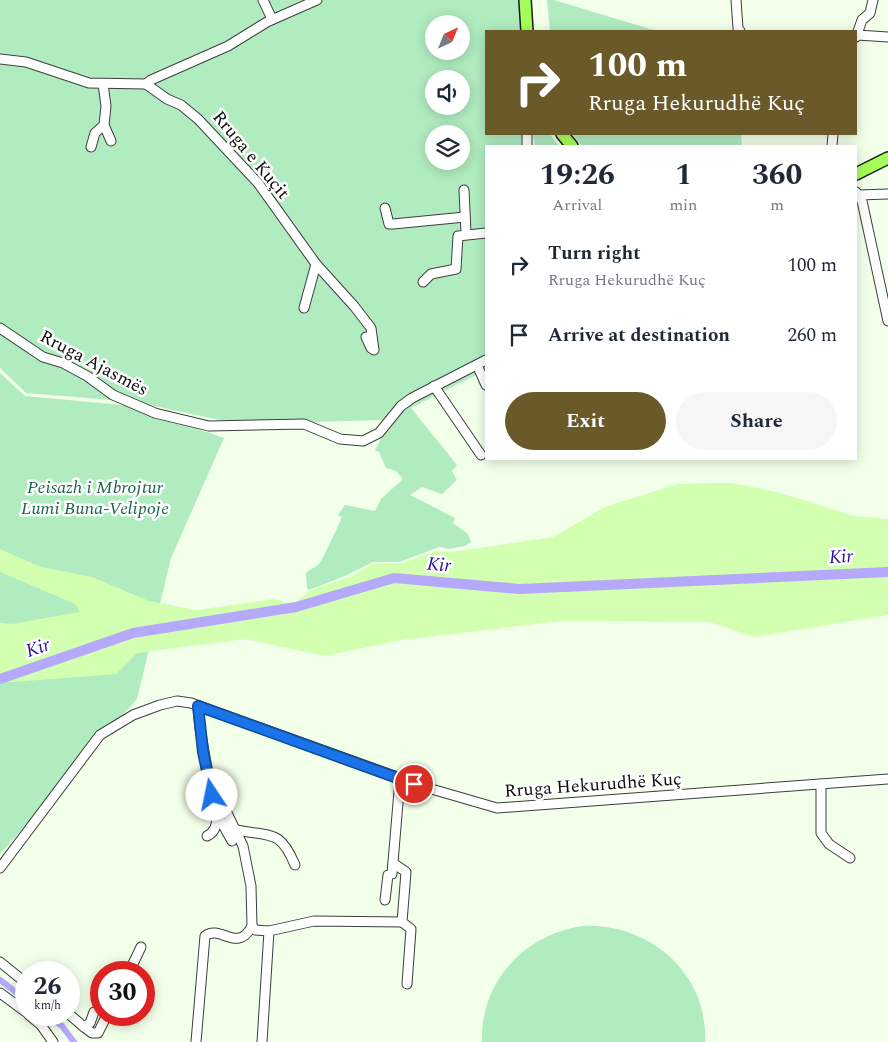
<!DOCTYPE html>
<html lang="en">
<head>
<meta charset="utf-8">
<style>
  body { margin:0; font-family:Spectral,serif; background:#f6f6f7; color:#1f2937; height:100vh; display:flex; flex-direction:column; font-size:19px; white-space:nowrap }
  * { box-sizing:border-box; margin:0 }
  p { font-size:16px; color:#747a83 }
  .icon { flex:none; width:28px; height:28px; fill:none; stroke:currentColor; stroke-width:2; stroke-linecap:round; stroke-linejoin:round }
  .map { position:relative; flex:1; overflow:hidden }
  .sheet { position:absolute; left:485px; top:145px; width:372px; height:315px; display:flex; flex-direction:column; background:#fff; border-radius:0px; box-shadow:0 2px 12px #0003 }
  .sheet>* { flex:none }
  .guide { position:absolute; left:485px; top:30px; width:372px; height:105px; border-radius:0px; box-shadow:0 2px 12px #0003; background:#6a5a2a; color:#fff; overflow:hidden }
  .needle { width:32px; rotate:43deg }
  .controls { position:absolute; left:425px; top:15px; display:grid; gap:10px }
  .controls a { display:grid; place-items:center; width:45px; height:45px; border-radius:50%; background:#fff; box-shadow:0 2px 12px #0003; font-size:25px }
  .speed { position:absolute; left:15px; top:961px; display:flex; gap:10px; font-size:25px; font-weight:700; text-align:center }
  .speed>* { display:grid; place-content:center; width:65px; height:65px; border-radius:50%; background:#fff; box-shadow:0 2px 12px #0003; line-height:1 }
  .speed small { font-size:12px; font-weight:400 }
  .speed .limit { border:8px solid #d22; background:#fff; color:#111 }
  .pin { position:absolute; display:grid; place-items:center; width:42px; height:42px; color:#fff; margin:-21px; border:2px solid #fff; border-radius:50%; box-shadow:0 1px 5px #0007 }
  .me { position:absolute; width:55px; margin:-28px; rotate:349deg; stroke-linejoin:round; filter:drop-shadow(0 0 4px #0008) }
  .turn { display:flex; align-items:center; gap:18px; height:105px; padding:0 20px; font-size:22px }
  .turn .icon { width:65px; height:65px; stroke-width:2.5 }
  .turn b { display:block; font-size:35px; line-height:42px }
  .eta { display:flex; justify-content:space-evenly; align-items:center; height:85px; text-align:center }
  .eta b { font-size:30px; font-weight:700; line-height:35px }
  .button { display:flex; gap:10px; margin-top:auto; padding:10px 20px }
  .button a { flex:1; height:58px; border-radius:30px; background:#6a5a2a; color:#fff; font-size:20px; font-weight:700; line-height:58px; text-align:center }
  .button a+a { background:#f6f6f7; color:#1f2937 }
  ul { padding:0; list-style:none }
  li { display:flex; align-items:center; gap:15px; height:70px; padding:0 20px }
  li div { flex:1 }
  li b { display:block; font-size:19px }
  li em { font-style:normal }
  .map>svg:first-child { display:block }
  .green { fill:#b0ecc0; fill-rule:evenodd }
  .sand { fill:#d3ffb1 }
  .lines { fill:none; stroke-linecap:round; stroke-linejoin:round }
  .canal { stroke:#b5a9fb; stroke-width:6 }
  .river { stroke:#b5a9fb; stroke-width:10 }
  .minor-casing { stroke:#3e3e3e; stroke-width:11 }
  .major-casing { stroke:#1c1c1c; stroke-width:14 }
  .minor { stroke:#fff; stroke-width:9 }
  .major { stroke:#a6ff59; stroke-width:11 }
  .route-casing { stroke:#114b97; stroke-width:12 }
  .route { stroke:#1a73e8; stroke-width:9 }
  .labels { text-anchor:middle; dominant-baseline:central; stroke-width:5; stroke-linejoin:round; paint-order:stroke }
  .street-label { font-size:18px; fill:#0b0b0b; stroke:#fff }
  .park-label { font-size:18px; font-style:italic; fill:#176745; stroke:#fff }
  .water-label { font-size:19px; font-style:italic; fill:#2d0ca5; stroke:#fff }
</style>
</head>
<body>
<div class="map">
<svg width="888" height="1042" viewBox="0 0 888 1042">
  <rect width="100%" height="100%" fill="#f2ffe9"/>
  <g class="green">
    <path d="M0,0H519L522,31H486V134H524V146H486V370L411,408L457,465L452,471L457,480L442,494L422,487L410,495L455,518L453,523L468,534L471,542L465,546L449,549L439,547L400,562H373L345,576L309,590L307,588L306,573C310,569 315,568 319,564C322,561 339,524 342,517L338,515L345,505L375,511L381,499L403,479L396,471L386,468L379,452L375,450L384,433L385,420L238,424L136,402L26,393L0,368ZM434,24H461V51H434ZM434,79H461V106H434ZM434,134H461V161H434Z"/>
    <polygon points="547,0 554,0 657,31 550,31"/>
    <polygon points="533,134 550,134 559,146 535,146"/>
    <polygon points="572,134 741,134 742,146 582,146"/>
    <polygon points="0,373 25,396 133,406 224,438 171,558 137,699 0,854"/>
    <path d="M583,926C649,923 708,973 705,1042H482C480,981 525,934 583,926Z"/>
  </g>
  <polygon class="sand" points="732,483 781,493 854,516 888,519 888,615 754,637 709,622 562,621 401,640 325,656 245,639 137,653 116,674 0,683 0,623 12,624 80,612 75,604 0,572 0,549 41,567 92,577 149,601 197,610 273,599 281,600 284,603 296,602 309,591 352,576 372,564 402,563 437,551 452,552 553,537 605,507 677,484"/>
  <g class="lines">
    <g class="canal">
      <polyline points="0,980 26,1000"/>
      <polyline points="47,1015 62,1026 74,1042"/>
    </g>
    <polyline class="river" points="0,679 133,633 296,607 394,578 520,589 888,572"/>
    <defs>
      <g id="minor">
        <polyline points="263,0 272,19"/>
        <polyline points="736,0 738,28 740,31"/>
        <polyline points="857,35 888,37"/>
        <polyline points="856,37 862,20 870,13 873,0"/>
        <polyline points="0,59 26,62 89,83 146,84"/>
        <polyline points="103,84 106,106 104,125 111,141"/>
        <polyline points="146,84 167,99 181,105 198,119 258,183 316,264 354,306 371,328 374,350 371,348 366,337"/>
        <polyline points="146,84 151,80 228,46 267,22 317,0"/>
        <polyline points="527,134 527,146"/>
        <polyline points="832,146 833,134"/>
        <polyline points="91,147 95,133 104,125"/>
        <polyline points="464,190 466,233"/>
        <polyline points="856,192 862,201 888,321"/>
        <polyline points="859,195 888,194"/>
        <polyline points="385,208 389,224 393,224 465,217"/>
        <polyline points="423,282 431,274 456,269 458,236 486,233"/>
        <polyline points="304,308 316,264"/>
        <polyline points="0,328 43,357 63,363 87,376 113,395 155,413 209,426 304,424 340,439 363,441 379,433 401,406 412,398 486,360"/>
        <polyline points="477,365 486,385"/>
        <polyline points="434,386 481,455"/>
        <polyline points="198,706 200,728 208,774 243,846 251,886 252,926 255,930 269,931 314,921 402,922"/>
        <polyline points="821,784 821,833 829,844 850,858"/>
        <polyline points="217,814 232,841"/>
        <path d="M237,830C271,837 280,829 295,865"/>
        <path d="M207,836C225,827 213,801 210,787"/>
        <polyline points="393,863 406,872 402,922 411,929 407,984"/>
        <polyline points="0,868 100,735 133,715 160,705 177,701 191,703 428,788 497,808 888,779"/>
        <polyline points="385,900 388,875 392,874 400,779"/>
        <polyline points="0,962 26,983"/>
        <polyline points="129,972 141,947"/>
        <polyline points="0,993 26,1012"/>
        <polyline points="69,1014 84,1027 90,1023 94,1012"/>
        <polyline points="29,1015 41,1025 53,1042"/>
        <polyline points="84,1027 92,1033 98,1033 107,1015"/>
        <path d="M196,1042L205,936C221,924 237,954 252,926"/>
        <polyline points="262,1042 269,931"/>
      </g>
      <g id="major">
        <polyline points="525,0 527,31"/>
        <polyline points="562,134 572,146"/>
        <polyline points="856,174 888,158"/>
      </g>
    </defs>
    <use href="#minor" class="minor-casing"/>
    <use href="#major" class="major-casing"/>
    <use href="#minor" class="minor"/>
    <use href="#major" class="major"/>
  </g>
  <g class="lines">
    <defs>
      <polyline id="route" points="212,795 203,752 198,706 414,784"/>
    </defs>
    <use href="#route" class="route-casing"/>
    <use href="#route" class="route"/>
  </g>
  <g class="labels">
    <g class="street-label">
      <text transform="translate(251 155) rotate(50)">Rruga e Kuçit</text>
      <text transform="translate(94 363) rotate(28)">Rruga Ajasmës</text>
      <text transform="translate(593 785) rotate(-4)">Rruga Hekurudhë Kuç</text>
    </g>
    <g class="park-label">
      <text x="95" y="487">Peisazh i Mbrojtur<tspan x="95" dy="21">Lumi Buna-Velipoje</tspan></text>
    </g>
    <g class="water-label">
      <text transform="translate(841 557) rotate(-3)">Kir</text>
      <text transform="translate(439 565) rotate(5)">Kir</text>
      <text transform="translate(38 648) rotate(-19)">Kir</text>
    </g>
  </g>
</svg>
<div class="controls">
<a><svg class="needle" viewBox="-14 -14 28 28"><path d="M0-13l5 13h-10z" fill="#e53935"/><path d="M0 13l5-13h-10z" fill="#747a83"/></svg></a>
<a><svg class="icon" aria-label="sound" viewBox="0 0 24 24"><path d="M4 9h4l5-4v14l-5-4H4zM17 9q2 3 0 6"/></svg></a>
<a><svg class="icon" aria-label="layers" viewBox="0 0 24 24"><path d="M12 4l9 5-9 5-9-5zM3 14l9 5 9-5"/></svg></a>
</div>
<div class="speed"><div>26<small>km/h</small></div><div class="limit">30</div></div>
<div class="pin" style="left:414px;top:784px;background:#d93025"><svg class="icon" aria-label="arrive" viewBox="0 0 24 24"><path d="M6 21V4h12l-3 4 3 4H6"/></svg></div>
<svg class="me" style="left:212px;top:795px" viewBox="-20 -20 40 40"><circle r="19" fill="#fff"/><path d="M0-13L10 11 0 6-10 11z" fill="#1a73e8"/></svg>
<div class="guide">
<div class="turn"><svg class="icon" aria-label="right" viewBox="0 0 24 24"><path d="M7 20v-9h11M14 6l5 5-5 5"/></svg><div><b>100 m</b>Rruga Hekurudhë Kuç</div></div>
</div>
<section class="sheet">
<div class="eta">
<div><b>19:26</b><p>Arrival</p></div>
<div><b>1</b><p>min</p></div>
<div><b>360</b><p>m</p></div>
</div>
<ul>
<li><svg class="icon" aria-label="right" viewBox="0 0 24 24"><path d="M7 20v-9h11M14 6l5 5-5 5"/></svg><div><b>Turn right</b><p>Rruga Hekurudhë Kuç</p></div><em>100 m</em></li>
<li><svg class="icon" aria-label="arrive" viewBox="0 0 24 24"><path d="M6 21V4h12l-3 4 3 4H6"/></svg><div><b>Arrive at destination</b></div><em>260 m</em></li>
</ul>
<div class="button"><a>Exit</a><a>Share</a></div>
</section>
</div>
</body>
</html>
